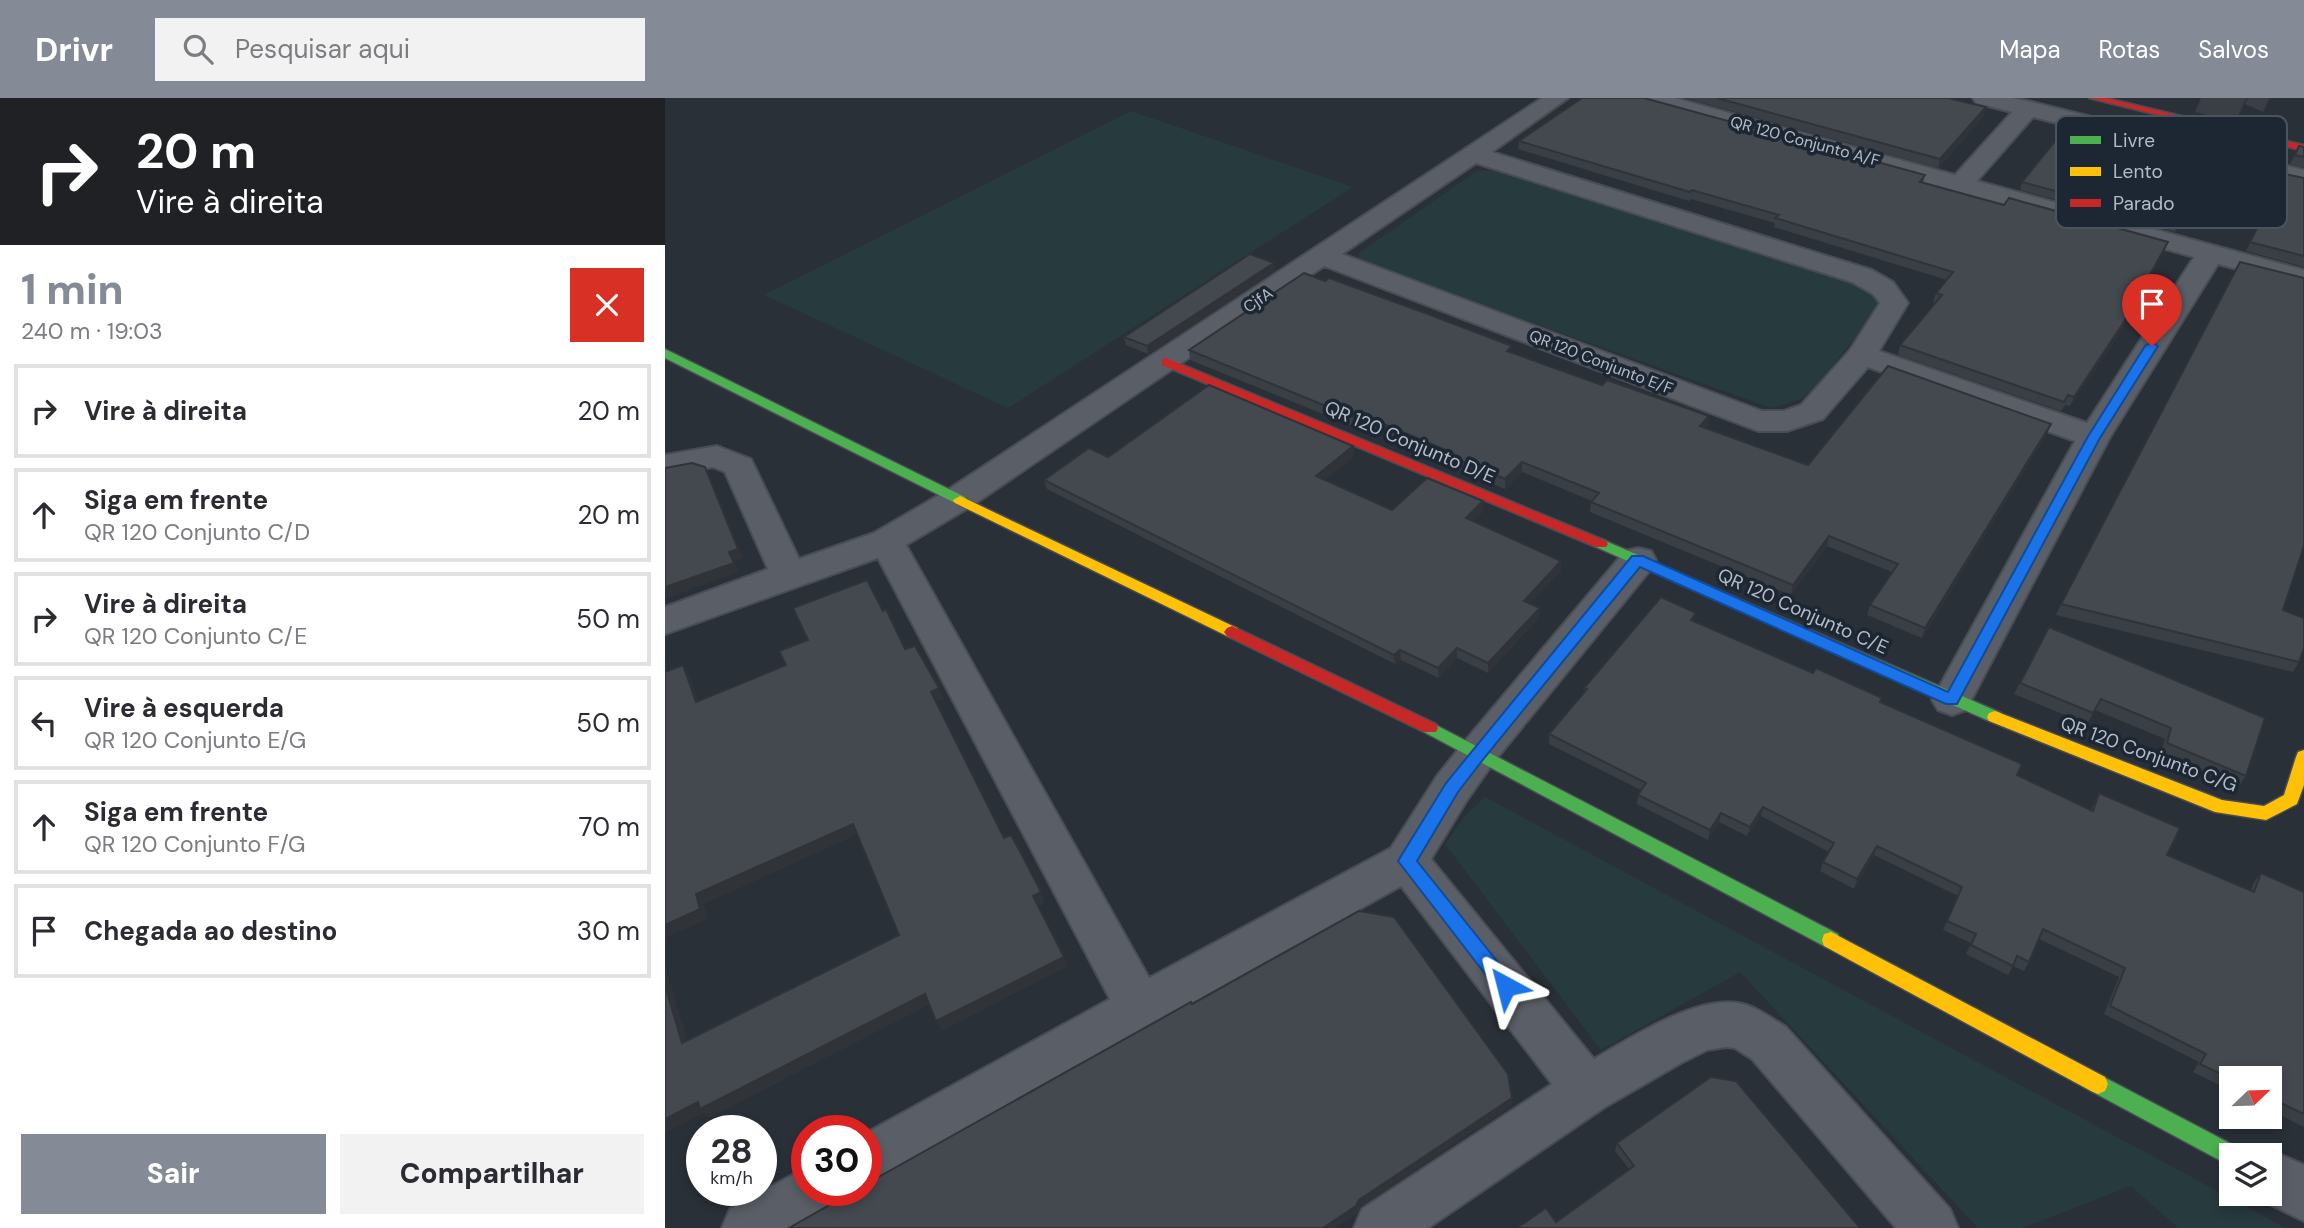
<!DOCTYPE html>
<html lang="pt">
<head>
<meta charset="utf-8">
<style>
  body { margin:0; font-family:"DM Sans",sans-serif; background:#f2f2f3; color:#2b2b33; height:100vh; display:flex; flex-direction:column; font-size:26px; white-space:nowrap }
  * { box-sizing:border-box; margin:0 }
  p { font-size:23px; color:#7c7c81 }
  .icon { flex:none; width:38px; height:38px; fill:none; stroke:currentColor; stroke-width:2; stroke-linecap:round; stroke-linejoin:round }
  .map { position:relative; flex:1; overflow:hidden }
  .sheet { display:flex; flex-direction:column; background:#fff; width:665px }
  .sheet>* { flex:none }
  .guide { background:#202124; color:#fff; overflow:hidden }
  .needle { width:46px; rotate:67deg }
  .buttons { position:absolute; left:1554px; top:968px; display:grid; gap:14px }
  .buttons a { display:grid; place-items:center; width:63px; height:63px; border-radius:0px; background:#fff; box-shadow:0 4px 10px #0003; font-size:35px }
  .speed { position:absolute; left:21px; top:1017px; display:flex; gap:14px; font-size:35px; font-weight:700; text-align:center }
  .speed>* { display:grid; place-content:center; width:91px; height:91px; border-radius:50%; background:#fff; box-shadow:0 4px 10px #0003; line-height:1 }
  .speed small { font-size:18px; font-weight:400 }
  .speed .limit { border:10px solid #d22; background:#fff; color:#111 }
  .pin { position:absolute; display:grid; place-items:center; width:60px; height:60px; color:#fff; margin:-72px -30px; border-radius:50% 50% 50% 0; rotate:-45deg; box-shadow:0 0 7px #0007 }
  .pin .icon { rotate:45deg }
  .me { position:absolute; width:77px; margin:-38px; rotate:322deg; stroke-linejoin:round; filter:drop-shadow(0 0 5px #0008) }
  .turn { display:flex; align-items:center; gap:24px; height:147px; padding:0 21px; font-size:32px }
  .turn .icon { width:91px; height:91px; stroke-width:2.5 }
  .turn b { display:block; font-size:49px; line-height:60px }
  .round { display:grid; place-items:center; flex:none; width:74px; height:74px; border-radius:0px; background:#f2f2f3 }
  .summary { display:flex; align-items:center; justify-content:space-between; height:119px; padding:0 21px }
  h1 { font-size:42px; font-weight:800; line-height:52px; color:#848b96 }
  .action { display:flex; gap:14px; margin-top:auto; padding:14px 21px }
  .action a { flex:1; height:80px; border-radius:0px; background:#848b96; color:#fff; font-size:28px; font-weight:800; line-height:80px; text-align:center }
  .action a+a { background:#f2f2f3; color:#2b2b33 }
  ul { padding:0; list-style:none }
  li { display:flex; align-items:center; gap:21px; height:94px; margin:0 14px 10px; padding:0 7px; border:4px solid #e1e1e2; border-radius:0px }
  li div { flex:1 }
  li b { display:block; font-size:26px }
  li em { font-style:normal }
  header { display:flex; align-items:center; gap:42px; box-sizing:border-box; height:98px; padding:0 35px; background:#848b96; color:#fff }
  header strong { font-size:33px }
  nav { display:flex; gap:38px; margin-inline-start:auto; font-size:24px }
  .search { width:490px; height:63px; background:#f2f2f3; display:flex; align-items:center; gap:18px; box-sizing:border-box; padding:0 24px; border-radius:0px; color:#7c7c81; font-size:26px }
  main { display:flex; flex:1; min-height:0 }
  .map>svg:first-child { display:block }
  .green { fill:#273a3e }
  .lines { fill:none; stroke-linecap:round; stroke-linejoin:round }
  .street-casing { stroke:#484c53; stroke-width:4 }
  .fast-casing { stroke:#484c53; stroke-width:3 }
  .slow-casing { stroke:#484c53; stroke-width:3 }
  .jam-casing { stroke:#484c53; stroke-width:3 }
  .street { fill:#5a5e66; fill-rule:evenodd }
  .fast { fill:#4caf50; fill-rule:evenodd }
  .slow { fill:#ffc107; fill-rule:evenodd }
  .jam { fill:#c62828; fill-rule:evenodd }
  .wall { fill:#3a3f45 }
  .shaded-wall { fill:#303338 }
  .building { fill:#444950; stroke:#303338; stroke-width:2 }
  .route { fill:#1a73e8; stroke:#114b97; stroke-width:2 }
  .labels { text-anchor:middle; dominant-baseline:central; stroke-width:7; stroke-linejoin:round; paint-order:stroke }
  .far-street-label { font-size:16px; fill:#b4bcc9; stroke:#1d2633 }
  .street-label { font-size:19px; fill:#b4bcc9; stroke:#1d2633 }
  .key { fill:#1d2633; stroke:#4a5360; stroke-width:2 }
  .key-label { font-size:19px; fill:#b4bcc9 }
</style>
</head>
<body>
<header>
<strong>Drivr</strong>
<div class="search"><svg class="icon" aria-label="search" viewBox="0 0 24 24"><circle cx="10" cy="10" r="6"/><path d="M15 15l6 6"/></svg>Pesquisar aqui</div>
<nav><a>Mapa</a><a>Rotas</a><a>Salvos</a></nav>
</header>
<main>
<section class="sheet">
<div class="guide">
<div class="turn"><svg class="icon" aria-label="right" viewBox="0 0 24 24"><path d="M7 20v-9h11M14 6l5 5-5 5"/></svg><div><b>20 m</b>Vire à direita</div></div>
</div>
<div class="summary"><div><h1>1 min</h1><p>240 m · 19:03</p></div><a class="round" style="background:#d93025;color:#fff"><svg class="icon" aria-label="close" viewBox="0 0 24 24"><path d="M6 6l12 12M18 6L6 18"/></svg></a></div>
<ul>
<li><svg class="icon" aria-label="right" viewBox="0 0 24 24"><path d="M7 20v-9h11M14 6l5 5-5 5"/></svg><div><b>Vire à direita</b></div><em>20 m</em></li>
<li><svg class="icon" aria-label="ahead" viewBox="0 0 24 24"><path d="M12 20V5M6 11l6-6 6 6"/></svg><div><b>Siga em frente</b><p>QR 120 Conjunto C/D</p></div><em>20 m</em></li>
<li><svg class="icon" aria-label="right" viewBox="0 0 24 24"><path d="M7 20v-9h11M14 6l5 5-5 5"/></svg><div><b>Vire à direita</b><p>QR 120 Conjunto C/E</p></div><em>50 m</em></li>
<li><svg class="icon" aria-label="left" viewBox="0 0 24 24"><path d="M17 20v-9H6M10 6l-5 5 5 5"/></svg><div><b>Vire à esquerda</b><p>QR 120 Conjunto E/G</p></div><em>50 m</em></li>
<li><svg class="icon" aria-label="ahead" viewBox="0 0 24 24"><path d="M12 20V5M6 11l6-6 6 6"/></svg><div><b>Siga em frente</b><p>QR 120 Conjunto F/G</p></div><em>70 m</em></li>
<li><svg class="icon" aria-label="arrive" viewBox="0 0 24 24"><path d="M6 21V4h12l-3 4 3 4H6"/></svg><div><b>Chegada ao destino</b></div><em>30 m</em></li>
</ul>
<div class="action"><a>Sair</a><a>Compartilhar</a></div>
</section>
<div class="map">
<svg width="1639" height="1130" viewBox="0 0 1639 1130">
  <rect width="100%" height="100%" fill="#2a3038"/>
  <g class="green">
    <polygon points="466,13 688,89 343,310 99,197"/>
    <polygon points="818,72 842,74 1207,189 1216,207 1150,290 1136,301 1107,310 699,165 694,161 694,155 809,75"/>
    <polygon points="820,699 1621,1130 1513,1130 1466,1088 1357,1130 1313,1130 1075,874 936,952 780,746 799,719"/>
  </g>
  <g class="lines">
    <defs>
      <g id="street">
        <path d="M877,0H903L827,54L1207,172L1228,184L1243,205L1214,253L1422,325L1529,159L976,5L973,0H1010L1290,77L1347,14L1311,5L1308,0H1347L1363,3L1639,72V88L1368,19L1312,83L1639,172V189L1553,166L1445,339L1301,612L1287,617L1273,612L1267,602L1410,343L1203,269L1158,321L1122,333H1093L659,168L305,409L241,447L484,880L726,750L772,678L800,643L960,453L973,450L986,453L991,462L986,471L828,665L802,702L766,761L929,961C965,940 1030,898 1073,905C1091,908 1106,920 1121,929L1285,1111L1293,1130H1231L1087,961L1070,950L1061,949L1042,952L1016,965L940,1009L763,1130H689L697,1111L887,986L736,788L492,924L219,1082L201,1090V1035L445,901L213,460L0,536V509L103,471L60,374L48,369L0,377V357L52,348L86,361L134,461L209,435L281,393ZM811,65L1187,184L1208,196L1215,205L1185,252L1136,307L1119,313H1097L677,156Z"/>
        <polygon points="1605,1052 1639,1067 1639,1123 1586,1097 1605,1096 1605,1057 1592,1057"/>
        <polygon points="142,1069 142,1092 178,1092 170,1111 136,1130 57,1130 65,1111"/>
      </g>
      <g id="fast">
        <polygon points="0,251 300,399 302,402 295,406 290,405 0,260"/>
        <polygon points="936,441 1336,615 1338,619 1336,623 1324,623 931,449 929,446"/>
        <polygon points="765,624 1173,836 1175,842 1173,848 1166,850 1159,848 759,634 757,630 759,626"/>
        <polygon points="1433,976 1574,1050 1577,1057 1566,1057 1566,1068 1558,1064 1426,993 1423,986 1426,979"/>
      </g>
      <g id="slow">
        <polygon points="295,398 572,530 575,534 567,540 562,538 290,405 288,402"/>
        <polygon points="1330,613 1557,702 1599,708 1619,697 1631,659 1633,654 1639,652 1639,687 1632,706 1601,722 1550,714 1324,623 1322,619 1324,615"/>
        <polygon points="1166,834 1440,979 1443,986 1440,993 1433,996 1426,993 1159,848 1157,842 1159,836"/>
      </g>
      <g id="jam">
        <polygon points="1424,0 1441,0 1639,47 1639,53"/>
        <polygon points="501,260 941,443 943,446 941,449 931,449 497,267 497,261"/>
        <polygon points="567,528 771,626 773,630 771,634 759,634 562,538 559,534 562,530"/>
      </g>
    </defs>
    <use href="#street" class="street-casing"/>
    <use href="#fast" class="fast-casing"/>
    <use href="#slow" class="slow-casing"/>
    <use href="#jam" class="jam-casing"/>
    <use href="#street" class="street"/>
    <use href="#fast" class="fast"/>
    <use href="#slow" class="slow"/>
    <use href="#jam" class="jam"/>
  </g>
  <g class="wall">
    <polygon points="1020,0 1283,0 1319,18 1273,70"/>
    <polygon points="1536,0 1607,0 1598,14 1580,6 1570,24 1530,14"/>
    <polygon points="1414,42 1500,56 1550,60 1510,134 1355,92 1357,84"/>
    <polygon points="854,43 1260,77 1258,85 1339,107 1503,144 1499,153 1454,236 1405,308 1400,307 1396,313 1233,257 1235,247 1270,205 1268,204 1271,195 1282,182 1109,129 1110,125 1026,101 1024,103 853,51"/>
    <polygon points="1634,48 1639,49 1639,70 1625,66"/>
    <polygon points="1620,76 1639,80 1639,169 1581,153"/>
    <polygon points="609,165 610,173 483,256 461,247 459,239"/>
    <polygon points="660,183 847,255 937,287 1044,318 1043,327 1041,330 1143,367 1382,336 1257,540 1202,517 1205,507 1227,474 1162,448 1126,497 925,414 926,404 927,403 857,374 840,391 785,368 785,363 716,335 712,338 525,262 524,252"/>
    <polygon points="688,348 689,358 660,382 727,412 818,413 808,423 896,463 896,473 865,505 874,520 823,575 792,560 774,580 736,562 730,566 382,391 379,382 443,359"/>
    <polygon points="1396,506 1618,512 1634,564 1628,574 1391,517"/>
    <polygon points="1029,523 1216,605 1352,677 1426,712 1434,695 1502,757 1586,792 1589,784 1596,775 1639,794 1639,1029 1605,1012 1605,980 1566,980 1566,993 1528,974 1534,964 1439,916 1454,879 1374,841 1364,864 1359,873 1348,868 1343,877 1301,856 1306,845 1278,832 1293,798 1209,757 1189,791 1155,773 1158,764 1164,754 1096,718 1082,738 1054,724 1043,742 972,706 973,697 976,692 884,646 884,636 919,594 919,590"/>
    <polygon points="1384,529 1581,678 1573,689 1495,656 1500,641 1430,612 1422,626 1349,596"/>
    <polygon points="952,1045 1195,1130 891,1124 965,1072 950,1053"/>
  </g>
  <g class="shaded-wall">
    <polygon points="1581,0 1583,0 1570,24"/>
    <polygon points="1604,0 1607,0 1598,14"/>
    <polygon points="1321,9 1319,18 1273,70 1275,61"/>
    <polygon points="1550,60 1547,67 1510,134 1513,126"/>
    <polygon points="1503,144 1499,153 1454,236 1405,308 1409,299"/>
    <polygon points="609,165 610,173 483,256 482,248"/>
    <polygon points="1044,318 1043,327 1034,338 1035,328"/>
    <polygon points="716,325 716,335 712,338 712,329"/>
    <polygon points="1386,326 1382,336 1257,540 1260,530"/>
    <polygon points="688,348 689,358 653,388 651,378"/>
    <polygon points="857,364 857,374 840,391 840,381"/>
    <polygon points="40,369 45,378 78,460 69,463 74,474 0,501 0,489"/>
    <polygon points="818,403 818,413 801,430 801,420"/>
    <polygon points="1164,438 1162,448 1126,497 1128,487"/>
    <polygon points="896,463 896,473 859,512 859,503"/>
    <polygon points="875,510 874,520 823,575 823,565"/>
    <polygon points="792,550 792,560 774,580 773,570"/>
    <polygon points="735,552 736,562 730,566 729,557"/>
    <polygon points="18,567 25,578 38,614 31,604"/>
    <polygon points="274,590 279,601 271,604 266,594"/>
    <polygon points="1098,709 1096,718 1082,738 1085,729"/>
    <polygon points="1056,715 1054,724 1043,742 1045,732"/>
    <polygon points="188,726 194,736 39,806 43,821 0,840 0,827 31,796"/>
    <polygon points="1212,748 1209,757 1189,791 1192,781"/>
    <polygon points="376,794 380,805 372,809 368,798"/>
    <polygon points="399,859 404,868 277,933 271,923"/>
    <polygon points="0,867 26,954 17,945 0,887"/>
    <polygon points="260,896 266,906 44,1020 39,1015 0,1035 0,1021"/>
    <polygon points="847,1000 847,1008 696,1109 693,1115 670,1130 658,1130 694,1102"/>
  </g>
  <g class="building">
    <polygon points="917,0 979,0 1260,77 1255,84 1339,107 1344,100 1503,144 1457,227 1409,299 1403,297 1399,304 1235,247 1277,197 1271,195 1288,174 1110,120 1114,117 1027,92 1025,94 854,43"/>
    <polygon points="1052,0 1283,0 1321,9 1275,61"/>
    <polygon points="1419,35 1500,56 1505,48 1550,60 1513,126 1357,84 1395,37 1414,42"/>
    <polygon points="1634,48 1639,49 1639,59 1630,57"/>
    <polygon points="1620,76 1639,80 1639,158 1585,144"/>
    <polygon points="585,156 609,165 482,248 459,239"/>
    <polygon points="1575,164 1639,180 1639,448 1618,512 1639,520 1639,550 1634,564 1396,506"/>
    <polygon points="639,175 660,183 664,180 760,215 847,248 842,253 937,287 942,282 1044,318 1035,328 1143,367 1223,268 1386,326 1260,530 1205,507 1233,466 1164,438 1128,487 926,404 934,395 857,364 840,381 784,358 788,355 716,325 712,329 524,252"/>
    <polygon points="544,287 688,348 651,378 727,412 762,380 818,403 801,420 896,463 859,503 875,510 823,565 792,550 773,570 735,552 729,557 379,382 424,350 443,359"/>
    <polygon points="27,365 40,369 73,451 64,454 69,465 0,489 0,370"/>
    <polygon points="202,482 218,513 221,511 240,551 250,548 274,590 266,594 339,740 346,737 358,759 376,794 368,798 399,859 271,923 260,896 35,1011 33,1004 0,1021 0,887 17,945 234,837 188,726 31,796 35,811 0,827 0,574 18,567 31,604 121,567 114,553 143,542 128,510"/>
    <polygon points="996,499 1031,515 1026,522 1148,575 1151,570 1217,600 1215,604 1357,666 1352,677 1428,713 1434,695 1515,730 1502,757 1589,794 1596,775 1639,794 1639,1016 1605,1000 1605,980 1566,980 1566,981 1535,966 1541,956 1445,908 1460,870 1378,831 1364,864 1352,858 1348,868 1306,847 1311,836 1282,823 1297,789 1212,748 1192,781 1158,764 1169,745 1098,709 1085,729 1056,715 1045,732 973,697 981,685 884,636 922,591 919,590"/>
    <polygon points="1384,529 1600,620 1581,678 1502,645 1506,630 1436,601 1428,615 1355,585"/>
    <polygon points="694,813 729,819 843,976 847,1000 694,1102 691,1108 658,1130 124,1130 191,1092 201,1092 201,1086 526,904 527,906"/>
    <polygon points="1046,979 1071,983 1195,1130 852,1130 881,1110 891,1124 969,1068 952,1045"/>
  </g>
  <polygon class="route" points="1487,244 1493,248 1435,340 1292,606 1281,606 975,469 820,659 793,694 752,763 847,882 850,888 847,894 841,897 834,894 733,763 781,685 967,458 978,458 1283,594 1422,340 1480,248"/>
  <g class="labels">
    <g class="far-street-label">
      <text transform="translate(1140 43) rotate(15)">QR 120 Conjunto A/F</text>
      <text transform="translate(593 202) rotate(-34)">CjfA</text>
      <text transform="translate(936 264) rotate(21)">QR 120 Conjunto E/F</text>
    </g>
    <g class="street-label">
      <text transform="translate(745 344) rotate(23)">QR 120 Conjunto D/E</text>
      <text transform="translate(1138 513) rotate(24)">QR 120 Conjunto C/E</text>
      <text transform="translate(1484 656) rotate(20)">QR 120 Conjunto C/G</text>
    </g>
  </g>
  <rect x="1391" y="18" width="231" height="112" rx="10" class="key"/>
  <rect x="1405" y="38" width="31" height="8" fill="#4caf50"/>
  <rect x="1405" y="69" width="31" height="9" fill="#ffc107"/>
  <rect x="1405" y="101" width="31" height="8" fill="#c62828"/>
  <g class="key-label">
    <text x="1448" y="49">Livre</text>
    <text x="1448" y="80">Lento</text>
    <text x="1448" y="112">Parado</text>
  </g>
</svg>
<div class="buttons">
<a><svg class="needle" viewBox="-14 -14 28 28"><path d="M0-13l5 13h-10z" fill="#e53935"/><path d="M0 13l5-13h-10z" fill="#7c7c81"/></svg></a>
<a><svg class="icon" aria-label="layers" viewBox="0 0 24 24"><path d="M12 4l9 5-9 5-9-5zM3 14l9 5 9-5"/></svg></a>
</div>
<div class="speed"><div>28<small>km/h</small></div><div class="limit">30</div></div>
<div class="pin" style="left:1487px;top:248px;background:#d93025"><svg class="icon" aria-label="arrive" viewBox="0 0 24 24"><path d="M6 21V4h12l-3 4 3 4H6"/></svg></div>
<svg class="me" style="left:841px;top:888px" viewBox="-20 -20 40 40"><path d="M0-17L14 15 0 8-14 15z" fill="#1a73e8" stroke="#fff" stroke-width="4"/></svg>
</div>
</main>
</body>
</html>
